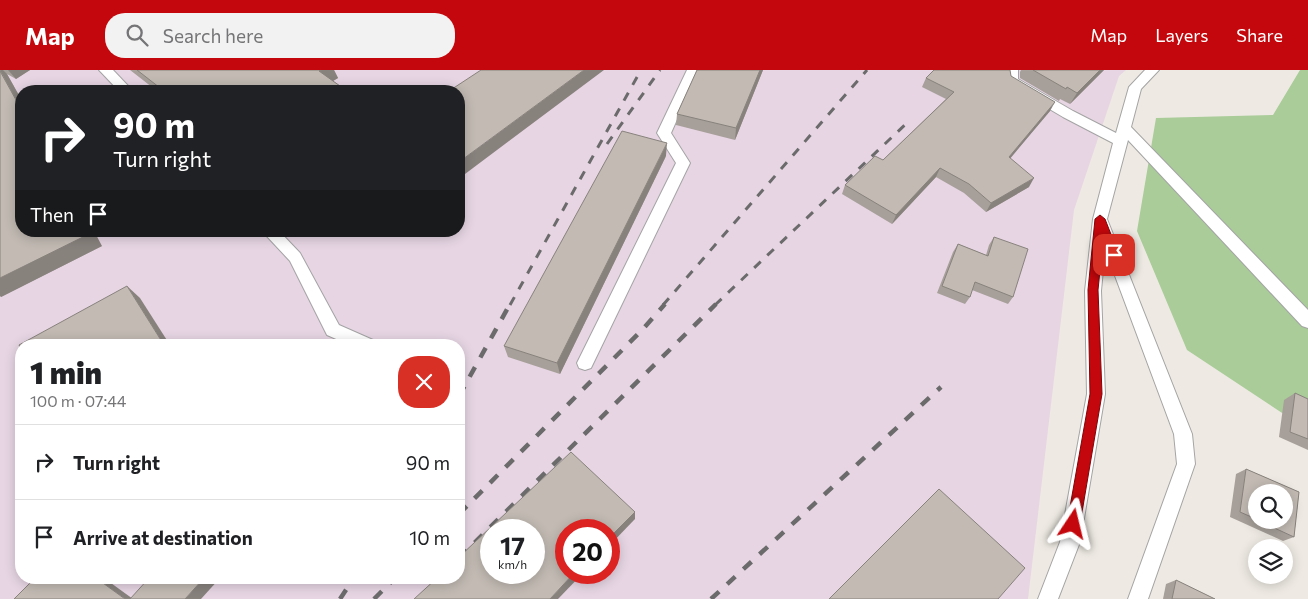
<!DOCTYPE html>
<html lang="en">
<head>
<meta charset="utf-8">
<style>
  body { margin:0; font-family:Commissioner,sans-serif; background:#f2f2f2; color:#202124; height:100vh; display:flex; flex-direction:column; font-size:19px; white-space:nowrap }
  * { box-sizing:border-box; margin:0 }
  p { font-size:16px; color:#757577 }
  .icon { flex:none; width:28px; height:28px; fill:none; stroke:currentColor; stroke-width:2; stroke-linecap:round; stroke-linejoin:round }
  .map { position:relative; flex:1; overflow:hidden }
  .side { position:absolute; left:15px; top:269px; width:450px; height:245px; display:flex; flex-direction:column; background:#fff; border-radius:20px; box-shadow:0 2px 12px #0003 }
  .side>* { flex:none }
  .top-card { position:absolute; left:15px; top:15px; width:450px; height:152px; border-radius:20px; box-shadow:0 2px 12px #0003; background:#202124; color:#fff; overflow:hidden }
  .tools { position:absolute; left:1248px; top:414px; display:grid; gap:10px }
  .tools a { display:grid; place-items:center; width:45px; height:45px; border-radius:50%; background:#fff; box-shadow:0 2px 12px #0003; font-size:25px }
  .speed { position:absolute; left:480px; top:449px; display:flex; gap:10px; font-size:25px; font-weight:700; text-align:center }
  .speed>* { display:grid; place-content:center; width:65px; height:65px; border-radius:50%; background:#fff; box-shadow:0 2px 12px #0003; line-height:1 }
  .speed small { font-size:12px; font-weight:400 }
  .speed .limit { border:8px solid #d22; background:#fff; color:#111 }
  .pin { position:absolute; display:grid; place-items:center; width:42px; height:42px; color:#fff; margin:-21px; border-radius:10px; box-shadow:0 2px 8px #0006 }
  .me { position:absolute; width:55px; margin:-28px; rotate:10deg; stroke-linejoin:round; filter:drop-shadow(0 0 4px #0008) }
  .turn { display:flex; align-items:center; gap:18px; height:105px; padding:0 15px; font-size:22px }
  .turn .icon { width:65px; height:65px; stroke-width:2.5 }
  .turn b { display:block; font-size:35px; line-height:42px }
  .then { display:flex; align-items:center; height:48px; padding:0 15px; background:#0003; gap:10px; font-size:19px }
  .round { display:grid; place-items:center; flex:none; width:52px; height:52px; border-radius:20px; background:#f2f2f2 }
  .summary { display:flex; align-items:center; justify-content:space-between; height:85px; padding:0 15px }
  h1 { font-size:30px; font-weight:800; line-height:38px }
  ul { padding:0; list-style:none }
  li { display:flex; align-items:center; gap:15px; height:75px; padding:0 15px; border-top:1px solid #e0e0e0 }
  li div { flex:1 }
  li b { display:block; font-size:19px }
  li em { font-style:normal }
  header { display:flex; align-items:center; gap:30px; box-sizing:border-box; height:70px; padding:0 25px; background:#c3070c; color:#fff }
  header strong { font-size:24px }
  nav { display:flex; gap:28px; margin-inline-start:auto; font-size:18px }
  .search { width:350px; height:45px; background:#f2f2f2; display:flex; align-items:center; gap:12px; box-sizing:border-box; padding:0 18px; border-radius:20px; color:#757577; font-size:19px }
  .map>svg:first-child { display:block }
  .industrial { fill:#e7d5e4; fill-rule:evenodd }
  .forest { fill:#a9cc99 }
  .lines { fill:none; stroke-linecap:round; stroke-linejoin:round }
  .service-casing { stroke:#a4a4a4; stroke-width:2 }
  .service { fill:#fff; fill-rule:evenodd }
  .rail-far1 { stroke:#6b6b6b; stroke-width:3; stroke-dasharray:9 9; stroke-linecap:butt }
  .rail { stroke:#6b6b6b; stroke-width:4.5; stroke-dasharray:11 11; stroke-linecap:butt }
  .wall { fill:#a7a09a; fill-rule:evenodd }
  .shaded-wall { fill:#88827d }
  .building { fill:#c2bab3; stroke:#88827d; fill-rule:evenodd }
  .route { fill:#c3070c; stroke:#7f0508 }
</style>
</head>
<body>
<header>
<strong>Map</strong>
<div class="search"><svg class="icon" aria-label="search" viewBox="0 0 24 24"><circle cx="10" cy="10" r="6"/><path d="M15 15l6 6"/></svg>Search here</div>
<nav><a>Map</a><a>Layers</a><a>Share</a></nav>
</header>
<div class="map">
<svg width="1308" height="529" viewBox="0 0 1308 529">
  <rect width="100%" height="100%" fill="#eeeae3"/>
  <path class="industrial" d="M0,0H1126L1119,6L1074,140L1028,529H0ZM21,21H459V161H21ZM21,275H459V508H21ZM491,460H534V502H491ZM566,460H609V502H566Z"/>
  <polygon class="forest" points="1300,0 1308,0 1308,360 1187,280 1137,161 1156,48 1273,45"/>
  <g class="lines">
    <defs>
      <g id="service">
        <polygon points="99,0 113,0 133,21 119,21"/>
        <polygon points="687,0 699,0 671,63 690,93 591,298 585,300 579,298 577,293 676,93 657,63"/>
        <polygon points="1006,0 1018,0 1018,9 1073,41 1116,63 1129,17 1145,0 1159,0 1141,19 1131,57 1308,240 1308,258 1302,256 1128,70 1107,149 1192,364 1195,394 1148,529 1128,529 1177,394 1174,364 1105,179 1101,221 1105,324 1080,472 1058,529 1038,529 1060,472 1087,324 1085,221 1093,149 1113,73 1063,47 1007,14"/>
        <polygon points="262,161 279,161 300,183 339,255 373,270 375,275 350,275 327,265 290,191"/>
      </g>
    </defs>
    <use href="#service" class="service-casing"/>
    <use href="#service" class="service"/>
    <g class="rail-far1">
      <polyline points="607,74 660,0"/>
      <polyline points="510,235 641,0"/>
      <polyline points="663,235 867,0"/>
      <polyline points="715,235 909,51"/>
    </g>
    <g class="rail">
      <polyline points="459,326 510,234"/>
      <polyline points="459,444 642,260 665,234"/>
      <polyline points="459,488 716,234"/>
      <polyline points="340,529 354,508"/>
      <polyline points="374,529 395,508"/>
      <polyline points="711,529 941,317"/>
    </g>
  </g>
  <g class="wall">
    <polygon points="0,0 30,0 16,9 7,4 21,29 21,161 102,176 1,227"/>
    <polygon points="130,0 334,0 338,8 333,11 347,21 157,21"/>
    <polygon points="697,0 763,0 735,70 676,55 677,44"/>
    <polygon points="1021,0 1104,0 1070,34 1060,29 1059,31 1020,8 1020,2"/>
    <polygon points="1011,6 1050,41 1010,88 1029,117 986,142 964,123 936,107 892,154 842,124 845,115 883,90 946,29 922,17 926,8"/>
    <polygon points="666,86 560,304 508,287 504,276"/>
    <polygon points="994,167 1013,227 1008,234 972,220 970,227 965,234 937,223 953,182 958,174 986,185 989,175"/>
    <polygon points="1295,323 1308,329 1308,380 1279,367 1284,330"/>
    <path d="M1246,399L1299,422L1294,467L1283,471L1230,447L1236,404ZM1256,422H1284V450H1256Z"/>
    <polygon points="1176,510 1215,529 1163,529 1166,514"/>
  </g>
  <g class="shaded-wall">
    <polygon points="0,0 3,0 7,4 21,29 21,39"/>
    <polygon points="8,0 30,0 16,9"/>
    <polygon points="321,0 334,0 338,8 326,15 319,1"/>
    <polygon points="584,0 604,0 461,107 465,119 459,124 459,92"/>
    <polygon points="760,0 763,0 735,70 736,58"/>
    <polygon points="1100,0 1104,0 1070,34 1077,23"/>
    <polygon points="1055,32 1050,41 1003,97 1009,87"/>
    <polygon points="667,73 666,86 560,304 557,293"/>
    <polygon points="940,98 936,107 892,154 896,145"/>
    <polygon points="1034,108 1029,117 986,142 991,133"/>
    <polygon points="88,161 94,161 102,176 1,227 0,226 0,208"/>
    <polygon points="127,216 140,228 170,275 164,275"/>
    <polygon points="635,442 635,449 609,476 609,468"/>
    <polygon points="575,502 584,502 558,529 550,529"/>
    <polygon points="96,508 104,508 133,529 125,529"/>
    <polygon points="204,508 220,508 201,529 185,529"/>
  </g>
  <g class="building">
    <polygon points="137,0 321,0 319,1 347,21 164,21"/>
    <polygon points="481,0 584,0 459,92 459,21 449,21"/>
    <polygon points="697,0 760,0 736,58 677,44"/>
    <polygon points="934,0 1010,0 1011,6 1055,32 1009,87 1034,108 991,133 969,114 940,98 896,145 845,115 875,86 883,90 954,22 926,8"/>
    <polygon points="1033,0 1100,0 1077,23 1067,17 1066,19"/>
    <polygon points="0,1 21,39 21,161 88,161 89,164 0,208"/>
    <polygon points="622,61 667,73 557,293 504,276"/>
    <polygon points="994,167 1028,179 1013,227 975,212 970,227 942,216 958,174 988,186"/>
    <polygon points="127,216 164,275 21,275 21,279 19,275"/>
    <polygon points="1295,323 1308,329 1308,369 1290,362"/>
    <path d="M571,382L635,442L609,468V460H566V502H575L550,529H414L437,508H459V487ZM491,460H534V502H491Z"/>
    <polygon points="1246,399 1299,422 1294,467 1257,450 1284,450 1284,422 1256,422 1256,449 1240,442"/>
    <polygon points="939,419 1025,498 998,529 829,529"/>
    <polygon points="35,508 96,508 125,529 14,529"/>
    <polygon points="149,508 204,508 185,529 130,529"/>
    <polygon points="1176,510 1215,529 1172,529"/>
  </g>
  <polygon class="route" points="1100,145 1105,149 1119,185 1114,189 1110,188 1103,170 1098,220 1102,324 1080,454 1078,458 1073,460 1069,458 1067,454 1090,324 1088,220 1095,149"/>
</svg>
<div class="tools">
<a><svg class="icon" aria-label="search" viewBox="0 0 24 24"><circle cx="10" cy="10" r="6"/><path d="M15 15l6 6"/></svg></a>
<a><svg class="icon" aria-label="layers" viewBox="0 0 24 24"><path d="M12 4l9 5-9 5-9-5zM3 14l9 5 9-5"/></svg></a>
</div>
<div class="speed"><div>17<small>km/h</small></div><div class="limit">20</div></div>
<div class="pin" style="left:1114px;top:185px;background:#d93025"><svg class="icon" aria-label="arrive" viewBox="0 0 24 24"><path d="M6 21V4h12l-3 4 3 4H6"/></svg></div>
<svg class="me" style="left:1073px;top:454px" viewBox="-20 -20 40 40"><path d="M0-17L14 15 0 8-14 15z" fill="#c3070c" stroke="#fff" stroke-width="4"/></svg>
<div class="top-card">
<div class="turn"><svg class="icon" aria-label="right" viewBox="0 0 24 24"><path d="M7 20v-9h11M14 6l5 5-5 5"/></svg><div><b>90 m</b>Turn right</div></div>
<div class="then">Then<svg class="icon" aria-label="arrive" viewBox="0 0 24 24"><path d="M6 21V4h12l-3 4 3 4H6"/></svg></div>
</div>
<section class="side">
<div class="summary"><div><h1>1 min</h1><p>100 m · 07:44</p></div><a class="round" style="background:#d93025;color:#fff"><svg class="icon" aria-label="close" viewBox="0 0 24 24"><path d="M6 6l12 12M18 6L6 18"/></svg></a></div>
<ul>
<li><svg class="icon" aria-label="right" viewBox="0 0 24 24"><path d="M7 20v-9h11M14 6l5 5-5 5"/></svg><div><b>Turn right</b></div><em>90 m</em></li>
<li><svg class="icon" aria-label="arrive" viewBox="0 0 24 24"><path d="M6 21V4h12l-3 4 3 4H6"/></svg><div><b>Arrive at destination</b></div><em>10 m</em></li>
</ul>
</section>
</div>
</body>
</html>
